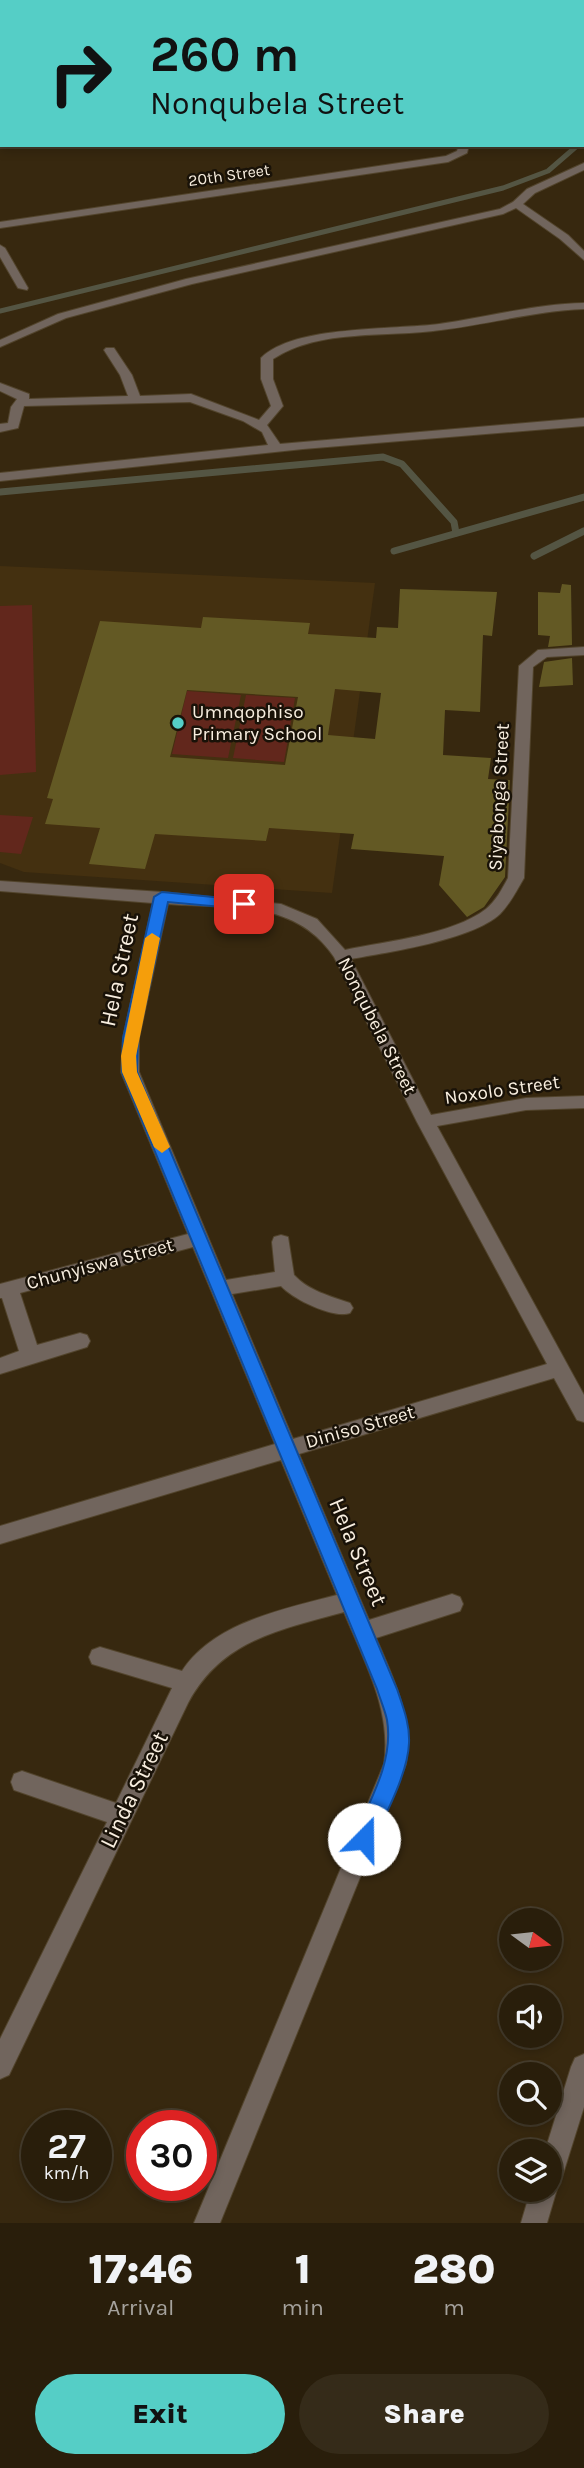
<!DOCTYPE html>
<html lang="en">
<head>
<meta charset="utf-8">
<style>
  body { margin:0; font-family:Karla,sans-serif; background:#352b19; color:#f1f3f6; height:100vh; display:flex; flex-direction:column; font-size:26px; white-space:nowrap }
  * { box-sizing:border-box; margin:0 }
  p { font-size:23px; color:#a5a29d }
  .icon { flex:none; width:38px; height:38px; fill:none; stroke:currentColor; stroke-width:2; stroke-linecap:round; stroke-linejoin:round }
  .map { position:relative; height:2223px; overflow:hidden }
  .drawer { display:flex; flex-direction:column; background:#291e0b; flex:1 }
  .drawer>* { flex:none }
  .hud { position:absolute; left:0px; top:0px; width:584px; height:147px; box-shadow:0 4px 10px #0003,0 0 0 2px #453c2c; background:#55cec6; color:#111; overflow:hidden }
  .needle { width:46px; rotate:105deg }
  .tools { position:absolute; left:499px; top:1908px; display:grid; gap:14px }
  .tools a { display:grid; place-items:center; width:63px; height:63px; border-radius:50%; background:#291e0b; box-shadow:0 4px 10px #0003,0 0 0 2px #453c2c; font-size:35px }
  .speed { position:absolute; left:21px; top:2110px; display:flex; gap:14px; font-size:35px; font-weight:700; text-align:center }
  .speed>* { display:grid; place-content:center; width:91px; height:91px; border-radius:50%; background:#291e0b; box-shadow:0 4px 10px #0003,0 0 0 2px #453c2c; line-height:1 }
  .speed small { font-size:18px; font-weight:400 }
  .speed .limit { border:10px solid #d22; background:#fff; color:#111 }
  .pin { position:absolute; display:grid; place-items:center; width:60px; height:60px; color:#fff; margin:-30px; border-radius:14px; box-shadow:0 4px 10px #0006 }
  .me { position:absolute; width:77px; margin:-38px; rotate:22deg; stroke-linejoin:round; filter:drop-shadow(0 0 5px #0008) }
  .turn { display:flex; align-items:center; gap:24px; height:147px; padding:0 35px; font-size:32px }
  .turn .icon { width:91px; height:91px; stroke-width:2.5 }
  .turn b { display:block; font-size:49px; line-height:60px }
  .eta { display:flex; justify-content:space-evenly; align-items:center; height:119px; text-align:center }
  .eta b { font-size:42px; font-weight:800; line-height:49px }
  .primary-button { display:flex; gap:14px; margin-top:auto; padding:14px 35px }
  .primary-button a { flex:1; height:80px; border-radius:42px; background:#55cec6; color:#111; font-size:28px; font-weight:800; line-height:80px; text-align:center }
  .primary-button a+a { background:#352b19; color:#f1f3f6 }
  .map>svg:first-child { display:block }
  .built { fill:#443010 }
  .green { fill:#62271c }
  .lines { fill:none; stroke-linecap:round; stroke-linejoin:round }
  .stream-far1 { stroke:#545543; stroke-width:5 }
  .stream { stroke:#545543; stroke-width:7 }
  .building { fill:#635924; fill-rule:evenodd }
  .minor-casing { stroke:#52442c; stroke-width:2 }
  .minor { fill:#71655d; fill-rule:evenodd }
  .route { fill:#1a73e8; stroke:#114b97; stroke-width:2 }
  .slow { fill:#f59e0b }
  .poi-dot { fill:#55cec6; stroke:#191208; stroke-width:2.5 }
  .labels { text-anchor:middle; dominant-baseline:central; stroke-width:5; stroke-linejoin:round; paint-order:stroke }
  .far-street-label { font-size:16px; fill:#f8eedf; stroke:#191208 }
  .poi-label { font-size:19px; fill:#f8eedf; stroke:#191208; text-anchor:start }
  .street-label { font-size:19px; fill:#f8eedf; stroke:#191208 }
  .near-street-label { font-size:23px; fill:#f8eedf; stroke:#191208 }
</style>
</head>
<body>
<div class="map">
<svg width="584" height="2223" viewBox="0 0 584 2223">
  <rect width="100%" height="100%" fill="#37280f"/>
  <polygon class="built" points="0,566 375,583 332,893 24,872 0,863"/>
  <g class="green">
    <polygon points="32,605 36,772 0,775 0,606"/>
    <polygon points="187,691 241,695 228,758 172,754"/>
    <polygon points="246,695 295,698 284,762 233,758"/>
    <polygon points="0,815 33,817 21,854 0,852"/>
  </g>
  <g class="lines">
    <polyline class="stream-far1" points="0,311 503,188 548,171 578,145"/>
    <g class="stream">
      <polyline points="0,492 383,457 402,464 454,522 456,533"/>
      <polyline points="394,551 584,497"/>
      <polyline points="534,556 584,531"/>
    </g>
  </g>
  <g class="building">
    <polygon points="562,584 571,585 572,645 548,647 550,636 538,635 538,592 560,593"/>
    <path d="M400,589L497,592L492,636L483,635L480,712L445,710L443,755L491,758L488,779L510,780L505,877L484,907L467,917L439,885L444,856L351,849L354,834L269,828L266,841L155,834L145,869L89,864L100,828L45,824L53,799L47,798L100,621L201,628L203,617L310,623L308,634L376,638L377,627L398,628ZM335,689L381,693L375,739L328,735ZM187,690L298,697L285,765L170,757Z"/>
    <polygon points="572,658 573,685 539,687 544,662"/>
  </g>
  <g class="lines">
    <defs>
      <g id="minor">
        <polygon points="11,0 31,0 9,2"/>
        <polygon points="316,0 325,0 326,2 317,2"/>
        <polygon points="507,0 526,0 505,2"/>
        <polygon points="2,65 2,71 0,72 0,66"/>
        <rect x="0" y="139" width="2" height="6"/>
        <polygon points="459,145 469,145 467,153 448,162 0,228 0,222 446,156 457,151"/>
        <polygon points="584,163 584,170 535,193 523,204 568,235 584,251 584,260 560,239 516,208 503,214 192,284 66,318 0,347 0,340 58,314 186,279 500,209 513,202 527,189"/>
        <polygon points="0,245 5,248 28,288 27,290 18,288 0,257"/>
        <path d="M584,303V309C535,311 489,324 441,330C387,338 320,328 273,359V379L283,406L267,425L280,444L584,418V426L303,449L0,481V473L268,445L262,432L243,421L190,402L24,406L18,428L0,432V424L8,423L11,407L17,399L0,391V383L29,394V399L128,396L120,375L104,350L106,348H114L132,375L140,396L191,394L259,420L271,406L261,379V358C294,325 394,330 439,324C488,317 535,304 584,303Z"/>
        <path d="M584,647V655L547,657L533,667L524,878C517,890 510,904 500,914C472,940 389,952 351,959L431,1115L526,1098L584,1096V1108L526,1110L437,1126L584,1395V1422L577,1420L554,1378L299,1454L369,1620L452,1594L460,1597L463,1604L460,1611L376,1638C394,1679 413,1718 406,1764L220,2223H194L384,1764C392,1710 364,1661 344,1612C279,1630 222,1640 188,1703L9,2075L0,2079V2039L107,1822L14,1790L11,1782L14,1774L22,1771L116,1803L172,1688L92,1664L89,1657L92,1650L100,1647L182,1671C214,1622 284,1609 337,1595L281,1460L0,1544V1526L275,1444L193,1247L20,1293L37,1345L80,1333L87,1335L90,1341L87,1347L0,1374V1358L19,1351L2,1298H0V1284L188,1234L121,1072L123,1038L153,903L0,891V881L162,892L281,904L317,919L345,950C387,941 452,935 486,909C496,901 502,889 508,878L519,666L538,650ZM168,904C231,909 295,899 334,957L417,1122L547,1364L293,1439L232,1294L281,1286C293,1299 333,1319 350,1313L353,1308L350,1303C330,1296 309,1291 294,1275L288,1237L281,1235L274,1237L272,1242L275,1272L226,1280L139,1072V1038Z"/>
        <polygon points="584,2054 584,2107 563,2174 559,2183 555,2185 557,2189 547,2223 521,2223 531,2189 550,2189 550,2151 545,2151 571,2067 575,2058"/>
      </g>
    </defs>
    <use href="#minor" class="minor-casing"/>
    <use href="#minor" class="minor"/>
  </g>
  <path class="route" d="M162,892L244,900L251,904L244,909L168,902L138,1038L137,1072L397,1689C403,1707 410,1724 409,1743C408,1774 384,1817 371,1846L364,1849L356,1846L353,1839C369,1802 394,1762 387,1720C385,1710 380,1699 377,1689L122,1072L123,1038L154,897Z"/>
  <polygon class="slow" points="152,933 160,938 136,1056 137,1072 170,1147 162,1153 154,1147 122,1072 121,1056 145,938"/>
  <circle class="poi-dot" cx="178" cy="723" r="7"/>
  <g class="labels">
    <g class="far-street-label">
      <text transform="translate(229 175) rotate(-8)">20th Street</text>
    </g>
    <g class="poi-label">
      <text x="192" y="712">Umnqophiso<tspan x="192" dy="22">Primary School</tspan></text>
    </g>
    <g class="street-label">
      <text transform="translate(499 797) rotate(-87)">Siyabonga Street</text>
      <text transform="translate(377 1026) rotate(63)">Nonqubela Street</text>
      <text transform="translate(502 1090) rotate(-8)">Noxolo Street</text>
      <text transform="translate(100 1264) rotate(-15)">Chunyiswa Street</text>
      <text transform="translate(360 1427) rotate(-16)">Diniso Street</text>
    </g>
    <g class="near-street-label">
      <text transform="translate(119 970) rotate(-78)">Hela Street</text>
      <text transform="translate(358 1552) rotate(67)">Hela Street</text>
      <text transform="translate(134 1790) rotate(-64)">Linda Street</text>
    </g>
  </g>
</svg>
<div class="tools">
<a><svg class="needle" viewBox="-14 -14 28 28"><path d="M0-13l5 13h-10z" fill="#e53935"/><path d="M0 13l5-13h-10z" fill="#a5a29d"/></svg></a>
<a><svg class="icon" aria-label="sound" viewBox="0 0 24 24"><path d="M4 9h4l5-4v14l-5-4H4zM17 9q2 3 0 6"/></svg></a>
<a><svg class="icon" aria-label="search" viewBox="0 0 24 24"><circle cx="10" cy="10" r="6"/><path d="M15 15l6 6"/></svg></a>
<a><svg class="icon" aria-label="layers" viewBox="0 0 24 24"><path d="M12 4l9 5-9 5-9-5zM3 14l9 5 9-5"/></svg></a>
</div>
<div class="speed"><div>27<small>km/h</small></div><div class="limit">30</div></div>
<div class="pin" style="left:244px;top:904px;background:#d93025"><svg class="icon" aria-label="arrive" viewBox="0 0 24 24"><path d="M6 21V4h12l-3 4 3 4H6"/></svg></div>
<svg class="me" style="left:364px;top:1839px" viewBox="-20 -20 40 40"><circle r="19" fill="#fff"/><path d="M0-13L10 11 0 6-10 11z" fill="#1a73e8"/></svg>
<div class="hud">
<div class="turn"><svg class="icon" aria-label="right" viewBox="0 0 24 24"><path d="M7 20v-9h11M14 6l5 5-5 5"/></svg><div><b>260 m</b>Nonqubela Street</div></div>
</div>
</div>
<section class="drawer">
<div class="eta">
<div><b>17:46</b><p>Arrival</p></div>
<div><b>1</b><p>min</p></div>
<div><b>280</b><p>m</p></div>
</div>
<div class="primary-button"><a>Exit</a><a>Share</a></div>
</section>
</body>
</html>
